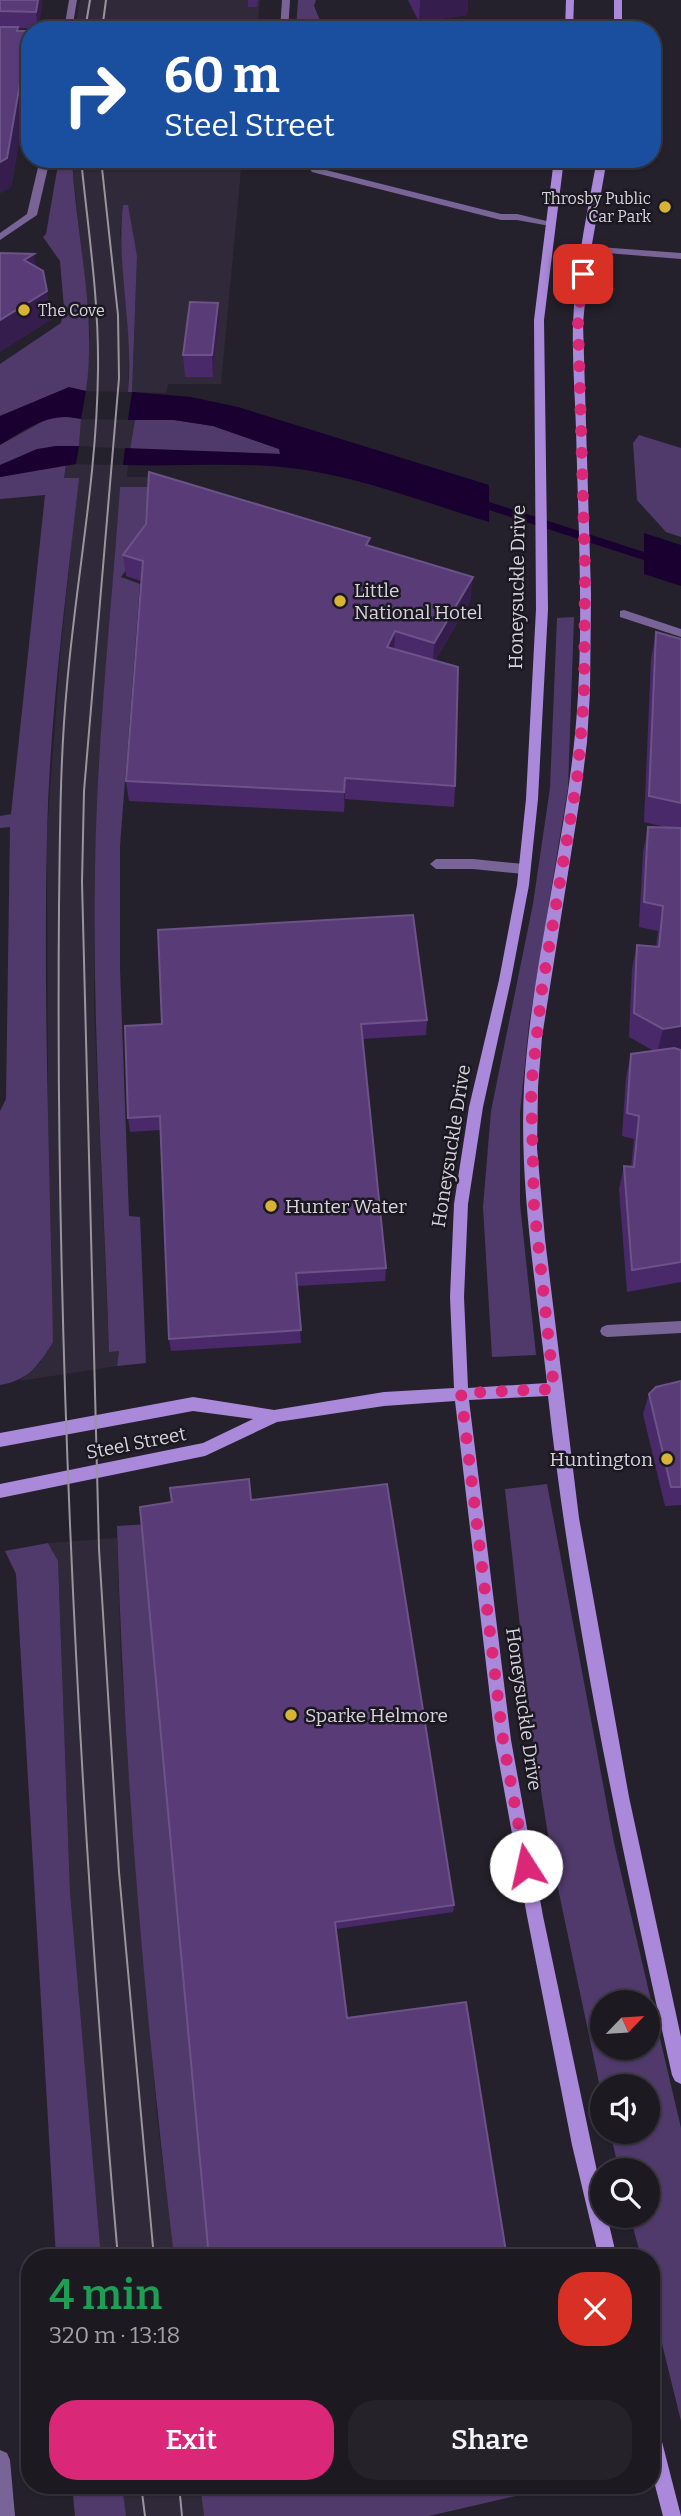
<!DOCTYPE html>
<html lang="en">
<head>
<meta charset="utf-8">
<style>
  body { margin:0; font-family:Bitter,serif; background:#25222a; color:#f1f3f6; height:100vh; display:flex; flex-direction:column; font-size:26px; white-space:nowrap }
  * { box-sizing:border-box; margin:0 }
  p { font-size:23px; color:#a0a0a5 }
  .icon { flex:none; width:38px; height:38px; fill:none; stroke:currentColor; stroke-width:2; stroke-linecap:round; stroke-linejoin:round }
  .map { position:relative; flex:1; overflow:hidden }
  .panel { position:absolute; left:21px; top:2249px; width:639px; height:245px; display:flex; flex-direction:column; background:#1c1921; border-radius:28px; box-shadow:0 2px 5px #0004,0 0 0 2px #3a383f }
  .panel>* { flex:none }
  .banner { position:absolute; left:21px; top:21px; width:640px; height:147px; border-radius:28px; box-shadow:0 2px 5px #0004,0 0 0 2px #3a383f; background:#1a4fa0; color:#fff; overflow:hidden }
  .needle { width:46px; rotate:65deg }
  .controls { position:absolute; left:590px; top:1990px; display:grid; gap:14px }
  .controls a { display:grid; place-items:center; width:70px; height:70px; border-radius:50%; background:#1c1921; box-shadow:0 2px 5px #0004,0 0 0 2px #3a383f; font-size:35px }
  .pin { position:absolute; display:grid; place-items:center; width:60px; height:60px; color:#fff; margin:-30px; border-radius:14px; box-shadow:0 4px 10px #0006 }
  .me { position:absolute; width:77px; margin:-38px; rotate:350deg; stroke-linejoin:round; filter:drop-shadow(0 0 5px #0008) }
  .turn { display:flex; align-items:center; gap:24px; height:147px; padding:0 28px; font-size:32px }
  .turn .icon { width:91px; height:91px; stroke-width:2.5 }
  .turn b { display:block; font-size:49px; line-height:60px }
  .round { display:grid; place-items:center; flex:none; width:74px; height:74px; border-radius:28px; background:#25222a }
  .head { display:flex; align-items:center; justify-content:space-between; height:119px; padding:0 28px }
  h1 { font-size:42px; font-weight:600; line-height:52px; color:#1e9e55 }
  .primary-button { display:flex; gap:14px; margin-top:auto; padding:14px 28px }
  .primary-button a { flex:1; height:80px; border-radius:28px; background:#db2777; color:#fff; font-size:28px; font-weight:600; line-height:80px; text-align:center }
  .primary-button a+a { background:#25222a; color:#f1f3f6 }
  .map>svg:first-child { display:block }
  .built { fill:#302939 }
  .green { fill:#503a6c; fill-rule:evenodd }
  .water { fill:#190030 }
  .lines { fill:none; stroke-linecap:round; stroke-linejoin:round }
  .stream { fill:#190030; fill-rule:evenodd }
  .lane { fill:#796497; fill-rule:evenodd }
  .street { fill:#796497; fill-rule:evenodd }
  .secondary { fill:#ab89da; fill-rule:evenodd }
  .tram { stroke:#98959d; stroke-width:2 }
  .wall { fill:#4a296b }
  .shaded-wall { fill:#351e4d }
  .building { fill:#583b77; stroke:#6c5387; stroke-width:2 }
  .route { stroke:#db2777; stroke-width:12; stroke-dasharray:0 21.6 }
  .poi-dot { fill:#d7b434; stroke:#1c1822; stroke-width:2.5 }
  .labels { text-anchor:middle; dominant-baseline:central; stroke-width:5; stroke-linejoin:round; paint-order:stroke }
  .far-poi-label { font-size:16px; fill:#d5d3da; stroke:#1c1822; text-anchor:end }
  .street-label { font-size:19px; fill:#d5d3da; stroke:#1c1822 }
  .poi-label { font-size:19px; fill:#d5d3da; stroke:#1c1822; text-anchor:start }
</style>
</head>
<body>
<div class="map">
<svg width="681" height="2516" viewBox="0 0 681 2516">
  <rect width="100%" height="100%" fill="#25212c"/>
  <g class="built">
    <polygon points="80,0 260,0 257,30 75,30"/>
    <polygon points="72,159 242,159 221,384 168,384 166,393 132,392 137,256 127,205 123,206 120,232 130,325 128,392 86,391 90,335"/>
    <polygon points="81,419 135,420 130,449 79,446"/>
    <polygon points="66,464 128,465 127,477 148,477 148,487 120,487 102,719 95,866 94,1005 109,1351 119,1351 117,1366 20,1381 41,1362 48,1077 47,831 60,657 78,479 64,478"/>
    <polygon points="117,1538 121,1662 157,2116 174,2257 101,2257 70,1892 58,1561 48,1543"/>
    <polygon points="122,2485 200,2485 204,2516 126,2516"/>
  </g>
  <g class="green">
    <polygon points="298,0 316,0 314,6 324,30 296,30"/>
    <path d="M59,159H72C76,237 97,313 86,391L69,388L0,416V364L61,323L64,308L60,261L43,237L46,234Z"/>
    <path d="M123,205H128L137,256L132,392H128C134,329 116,267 123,205Z"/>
    <polygon points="58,416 81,419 79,446 56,446 0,465 0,445 47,419"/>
    <polygon points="135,420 174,420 213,426 279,449 281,454 130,449"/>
    <polygon points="639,435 681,448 681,537 666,532 637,500 633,443"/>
    <path d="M66,464L64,478H79C66,596 50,714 47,832C43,1002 50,1172 53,1342C38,1366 29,1380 0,1385V1111L6,1099L10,827L0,828V816L11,814L45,495L0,499V477Z"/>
    <path d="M120,487H148L143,546L121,577L140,584L120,846V969L129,1216L140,1217L146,1363L117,1366L119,1351L109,1352C104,1191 92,1030 95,869C97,741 111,614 120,487Z"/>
    <polygon points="574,617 568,788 529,1024 520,1112 520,1204 536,1355 492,1357 483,1207 491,1111 533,904 550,788 557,618"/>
    <path d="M547,1484L614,1843L681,2128V2421L651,2299V2258L641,2257L630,2216H648V2170H619L610,2132H648V2086H602V2097L552,1860L531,1728L505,1489ZM602,2002H648V2048H602Z"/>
    <path d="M150,1524L217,2257H174C145,2015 124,1770 117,1526Z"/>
    <polygon points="48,1543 58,1561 70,1892 101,2257 56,2257 16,1574 5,1551"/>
    <polygon points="72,2485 122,2485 126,2516 75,2516"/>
    <polygon points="200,2485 563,2485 429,2516 204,2516"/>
  </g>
  <g class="water">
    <path d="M69,387L86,391L81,419C50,411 26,429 0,445V416Z"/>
    <path d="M132,392L191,397L238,407L489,485V522C426,503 363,478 299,469C241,461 181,467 123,465L125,448L280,454L279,449L213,426L174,420H128Z"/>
    <polygon points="56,446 79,446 76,464 0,477 0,465 37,449"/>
    <polygon points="644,533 681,545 681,586 644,574"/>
  </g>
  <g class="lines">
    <polygon class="stream" points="471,496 681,564 681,572 467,503 466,500"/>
    <g class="lane">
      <polygon points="282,0 290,0 288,30 280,30"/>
      <polygon points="302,159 312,159 318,168 501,214 517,214 555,223 550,226 517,220 501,220 312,172"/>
      <polygon points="585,246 681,253 681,259 582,251 580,249"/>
      <polygon points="436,859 473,859 524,864 530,869 524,874 473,869 436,869 430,864"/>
      <polygon points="0,2450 7,2453 10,2460 15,2516 0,2516"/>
    </g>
    <g class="street">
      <polygon points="69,0 77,0 72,30 64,30"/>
      <polygon points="40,159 50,159 37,215 0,240 0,233 27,214"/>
      <polygon points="624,610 681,629 681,637 620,617 620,611"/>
      <polygon points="681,1321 681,1333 607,1337 602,1335 600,1331 602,1327 607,1325"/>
    </g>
    <g class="secondary">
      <polygon points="566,0 574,0 573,30 565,30"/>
      <rect x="614" y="0" width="8" height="30"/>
      <path d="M554,159H564L544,320L548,609L538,799L529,885L511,980L483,1107L468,1204L464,1297L468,1388L547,1383C536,1285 519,1186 524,1087C532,955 571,827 578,695C583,607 578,518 576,429C575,394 572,359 573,324C575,269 587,214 597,159H607L589,261L583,323L591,594L590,692L587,742L581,791L542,1037L538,1087L537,1148L545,1239L579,1518L629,1797L681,2037V2084L675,2081L672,2075C622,1850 573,1625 548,1396L469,1400L511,1740L543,1916L602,2195V2216H607L617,2258H599L572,2145L527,1916L495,1740L455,1401L384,1406L277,1422L205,1456L0,1498V1484L203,1443L253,1419L193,1411L0,1447V1433L193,1397L274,1410L384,1392L454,1388L450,1297L454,1204L469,1107L499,980L517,885L526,799L536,609L534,320Z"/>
      <polygon points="651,2425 658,2427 660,2434 681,2516 663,2516 651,2470"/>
    </g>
    <g class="tram">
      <polyline points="85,30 90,0"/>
      <polyline points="102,30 106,0"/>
      <path d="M81,159C88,229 99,299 98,370C97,476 76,580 67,685C60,759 60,833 59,907C55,1358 79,1808 118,2258"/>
      <polyline points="101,159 118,315 119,378 84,791 82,882 99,1549 119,1872 154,2258"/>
      <polyline points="141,2485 145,2516"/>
      <polyline points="179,2485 182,2516"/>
    </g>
  </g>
  <g class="wall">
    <polygon points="0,0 42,0 42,6 38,29 18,28 18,31 30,35 30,78 11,187 0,193"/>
    <polygon points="248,0 258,0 257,7 248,7"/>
    <polygon points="408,0 468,0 467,15 419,22"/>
    <polygon points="219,325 213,377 185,377 183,355"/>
    <polygon points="370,546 471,599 435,661 455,786 454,807 345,799 344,812 129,801 126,781 141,581 126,576 123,555"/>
    <polygon points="656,632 681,639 681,1049 678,1049 681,1050 681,1282 627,1292 619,1189 624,1166 631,1167 634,1139 622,1136 626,1077 631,1054 654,1051 629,1037 632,969 637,945 656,947 658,931 639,927 643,852 648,827 669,828 644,822 651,659"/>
    <polygon points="427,1020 426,1035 362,1039 386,1268 385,1281 297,1286 301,1343 171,1351 169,1339 160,1130 130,1132 128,1118 125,1026"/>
    <polygon points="681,1381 681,1505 665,1506 643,1414 649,1394"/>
    <polygon points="251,1500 454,1905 453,1912 336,1929 209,2258"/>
  </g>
  <g class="shaded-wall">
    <polygon points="38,0 42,0 42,6 38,29 36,12"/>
    <polygon points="420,0 468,0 467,15 419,22"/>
    <polygon points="29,31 30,78 11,187 0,193 0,162"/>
    <polygon points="34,254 38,282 24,260"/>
    <polygon points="47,291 51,320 0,352 0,320"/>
    <polygon points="218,303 219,325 213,377 212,355"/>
    <polygon points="473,577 471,599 433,664 434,643"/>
    <polygon points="395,631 394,652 387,647"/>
    <polygon points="345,778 345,799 344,812 344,792"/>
    <polygon points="681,1026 681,1049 657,1053 663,1029"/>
  </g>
  <g class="building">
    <polygon points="0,0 38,0 36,12 0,11"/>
    <polygon points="0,27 18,27 17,31 29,31 7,158 0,162"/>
    <polygon points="0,253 34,254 24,260 43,271 47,291 0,320"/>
    <polygon points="190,302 218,303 212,355 183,355"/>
    <polygon points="149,472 370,538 366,545 473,577 434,643 395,631 387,647 458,667 455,786 345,778 344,792 126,781 143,561 123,555 146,524"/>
    <polygon points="656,632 681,639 681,803 649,796"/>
    <polygon points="648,827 681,828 681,1026 663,1029 634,1013 637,945 659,947 663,906 644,902"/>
    <polygon points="413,915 427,1020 361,1024 386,1268 296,1273 301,1330 169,1339 160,1116 128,1118 125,1026 162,1024 158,930"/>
    <polygon points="674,1048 681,1050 681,1262 632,1270 624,1166 634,1167 639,1116 627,1113 631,1054"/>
    <polygon points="681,1381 681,1487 671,1487 649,1394 656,1387"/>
    <polygon points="249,1479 251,1500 387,1484 454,1905 335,1922 347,2018 466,2002 507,2258 209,2258 140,1507 172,1502 170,1488"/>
  </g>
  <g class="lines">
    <polyline class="route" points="526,1866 503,1740 461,1393 554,1389 534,1205 531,1088 542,989 577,780 584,697 585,569 578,322 583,274"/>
  </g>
  <g class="poi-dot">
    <circle cx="665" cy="207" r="7"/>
    <circle cx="24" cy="310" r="7"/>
    <circle cx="340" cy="601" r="7"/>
    <circle cx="271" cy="1206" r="7"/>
    <circle cx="667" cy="1459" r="7"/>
    <circle cx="291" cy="1715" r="7"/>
  </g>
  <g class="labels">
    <g class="far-poi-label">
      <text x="651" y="198">Throsby Public<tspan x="651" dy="18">Car Park</tspan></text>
      <text x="38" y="310" text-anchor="start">The Cove</text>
    </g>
    <g class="street-label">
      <text transform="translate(517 587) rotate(-89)">Honeysuckle Drive</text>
      <text transform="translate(451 1146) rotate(-81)">Honeysuckle Drive</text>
      <text transform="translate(136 1443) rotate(-11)">Steel Street</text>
      <text transform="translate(524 1709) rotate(82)">Honeysuckle Drive</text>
    </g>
    <g class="poi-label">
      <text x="354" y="590">Little<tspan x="354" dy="22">National Hotel</tspan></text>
      <text x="285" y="1206">Hunter Water</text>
      <text x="653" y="1459" text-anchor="end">Huntington</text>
      <text x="305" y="1715">Sparke Helmore</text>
    </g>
  </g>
</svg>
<div class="controls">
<a><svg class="needle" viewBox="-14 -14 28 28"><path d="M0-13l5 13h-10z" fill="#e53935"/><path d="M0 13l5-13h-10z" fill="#a0a0a5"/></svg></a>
<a><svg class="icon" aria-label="sound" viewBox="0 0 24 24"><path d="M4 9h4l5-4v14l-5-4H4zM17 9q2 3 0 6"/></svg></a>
<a><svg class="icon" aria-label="search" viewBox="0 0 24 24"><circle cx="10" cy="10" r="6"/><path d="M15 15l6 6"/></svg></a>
</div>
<div class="pin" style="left:583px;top:274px;background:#d93025"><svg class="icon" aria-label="arrive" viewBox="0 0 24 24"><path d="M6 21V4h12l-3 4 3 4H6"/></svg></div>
<svg class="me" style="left:526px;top:1866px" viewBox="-20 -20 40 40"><circle r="19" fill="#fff"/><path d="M0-13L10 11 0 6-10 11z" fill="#db2777"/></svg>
<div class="banner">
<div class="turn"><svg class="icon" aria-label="right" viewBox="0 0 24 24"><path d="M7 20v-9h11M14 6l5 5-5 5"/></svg><div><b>60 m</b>Steel Street</div></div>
</div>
<section class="panel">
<div class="head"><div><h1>4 min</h1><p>320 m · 13:18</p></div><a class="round" style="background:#d93025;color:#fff"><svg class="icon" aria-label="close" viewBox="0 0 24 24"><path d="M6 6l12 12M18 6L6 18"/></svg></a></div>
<div class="primary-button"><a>Exit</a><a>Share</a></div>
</section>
</div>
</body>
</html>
